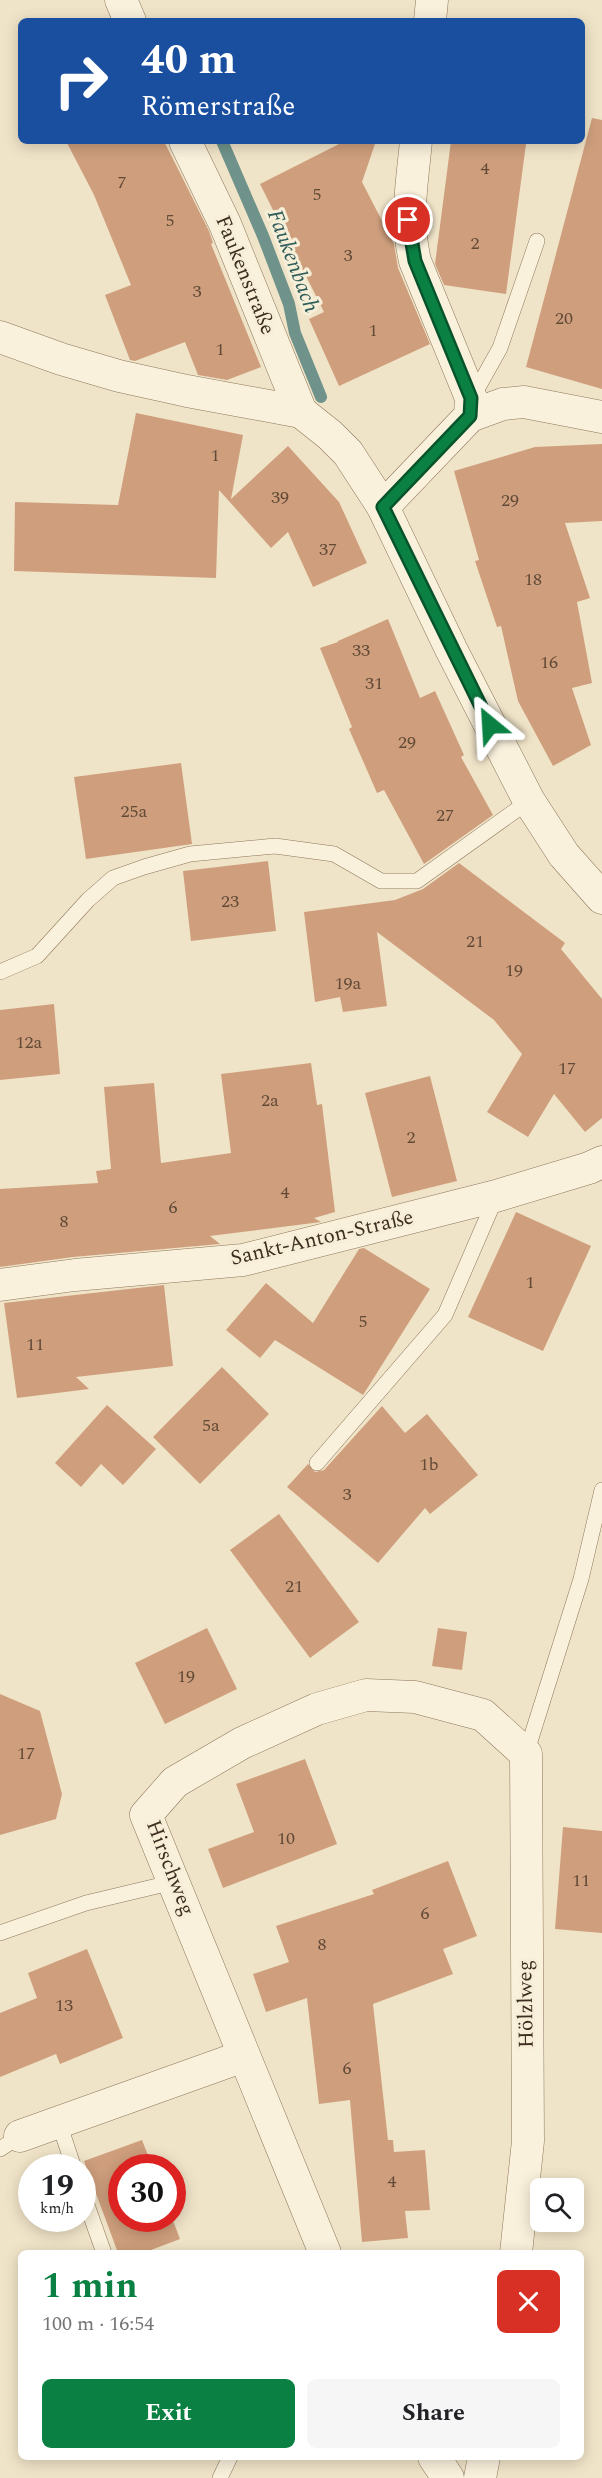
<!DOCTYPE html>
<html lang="en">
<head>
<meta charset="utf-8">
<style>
  body { margin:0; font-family:Spectral,serif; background:#f6f6f6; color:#202124; height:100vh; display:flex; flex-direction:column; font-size:22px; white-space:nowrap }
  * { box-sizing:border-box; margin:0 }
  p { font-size:20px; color:#757577 }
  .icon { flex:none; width:33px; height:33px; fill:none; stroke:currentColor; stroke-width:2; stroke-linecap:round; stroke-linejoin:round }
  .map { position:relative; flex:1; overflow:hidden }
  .drawer { position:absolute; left:18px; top:2250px; width:566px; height:210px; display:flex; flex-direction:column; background:#fff; border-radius:9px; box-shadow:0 3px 15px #0003 }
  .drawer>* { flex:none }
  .top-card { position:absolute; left:18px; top:18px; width:567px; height:126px; border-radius:9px; box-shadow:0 3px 15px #0003; background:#1a4fa0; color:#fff; overflow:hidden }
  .tools { position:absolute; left:530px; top:2178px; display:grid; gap:12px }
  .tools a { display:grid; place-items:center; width:54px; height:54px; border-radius:9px; background:#fff; box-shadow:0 3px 15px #0003; font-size:30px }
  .speed { position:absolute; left:18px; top:2154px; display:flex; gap:12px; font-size:30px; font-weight:700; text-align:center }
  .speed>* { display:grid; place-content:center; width:78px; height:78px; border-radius:50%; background:#fff; box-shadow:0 3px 15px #0003; line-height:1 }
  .speed small { font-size:15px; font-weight:400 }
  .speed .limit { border:9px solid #d22; background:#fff; color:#111 }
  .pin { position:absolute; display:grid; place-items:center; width:51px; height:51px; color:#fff; margin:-26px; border:3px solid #fff; border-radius:50%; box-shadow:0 2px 6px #0007 }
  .me { position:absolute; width:66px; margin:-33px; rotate:333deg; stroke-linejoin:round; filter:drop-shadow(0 0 4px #0008) }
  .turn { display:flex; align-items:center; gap:21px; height:126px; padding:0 24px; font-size:27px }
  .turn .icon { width:78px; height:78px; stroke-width:2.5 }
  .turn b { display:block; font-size:42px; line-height:51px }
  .round { display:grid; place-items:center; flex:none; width:63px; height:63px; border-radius:9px; background:#f6f6f6 }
  .summary { display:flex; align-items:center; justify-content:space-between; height:102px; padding:0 24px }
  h1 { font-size:36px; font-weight:700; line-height:45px; color:#0b8043 }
  .action { display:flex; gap:12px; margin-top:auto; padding:12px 24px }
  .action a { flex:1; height:69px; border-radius:9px; background:#0b8043; color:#fff; font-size:24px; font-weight:700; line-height:69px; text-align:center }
  .action a+a { background:#f6f6f6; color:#202124 }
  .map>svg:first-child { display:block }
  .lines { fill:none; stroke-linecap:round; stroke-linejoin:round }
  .stream { stroke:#6f938a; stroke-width:12 }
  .building { fill:#cf9f7d }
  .lane-casing { stroke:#8d765c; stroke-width:16 }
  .street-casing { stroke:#8d765c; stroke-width:33 }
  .lane { stroke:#faf1dc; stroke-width:15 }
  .street { stroke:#faf1dc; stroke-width:32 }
  .route-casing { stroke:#07532c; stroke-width:15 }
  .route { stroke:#0b8043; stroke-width:10 }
  .labels { text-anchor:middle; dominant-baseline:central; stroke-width:6; stroke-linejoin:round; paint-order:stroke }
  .number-label { font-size:18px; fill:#624a37 }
  .street-label { font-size:21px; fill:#3d2e20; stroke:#f7eed8 }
  .water-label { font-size:22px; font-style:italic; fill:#2f5d5a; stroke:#f7eed8 }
</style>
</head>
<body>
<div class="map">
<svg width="602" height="2478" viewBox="0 0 602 2478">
  <rect width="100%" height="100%" fill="#f0e4c8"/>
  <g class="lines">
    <polyline class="stream" points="222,141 263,236 289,304 295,333 321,397"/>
  </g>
  <g class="building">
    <polygon points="592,118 602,120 602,389 526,367"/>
    <polygon points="66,141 164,141 209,231 213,243 211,244 261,367 227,380 198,375 185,342 135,361 130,360 105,295 131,285 94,195"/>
    <polygon points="345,141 376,141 362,182 394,244 398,268 430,344 339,386 309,319 324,312 260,184"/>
    <polygon points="451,141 503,141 526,144 506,294 444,285 435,264"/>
    <polygon points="136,413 243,435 231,499 288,446 339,502 367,563 313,587 288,532 271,548 219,490 216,578 14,571 15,502 118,505"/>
    <polygon points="602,444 602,521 565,523 590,598 577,602 592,683 572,688 591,745 553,766 518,701 501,626 497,627 475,561 479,560 454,471 535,447"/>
    <polygon points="388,619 420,698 435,691 464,755 461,757 493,815 424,864 384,790 377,793 349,729 352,727 320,648 338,642 338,641"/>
    <polygon points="181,763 192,844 86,859 74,777"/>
    <polygon points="268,861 276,931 191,941 183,871"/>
    <polygon points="459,863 565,943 561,949 602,999 602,1118 585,1132 554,1094 528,1137 487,1112 522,1054 494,1020 377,932 387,1006 343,1012 340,997 315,1002 304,912 395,900 423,889"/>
    <polygon points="54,1004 60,1074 0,1080 0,1010"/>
    <polygon points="311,1063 317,1105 322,1104 335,1212 314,1218 321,1222 210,1236 220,1244 73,1257 0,1267 0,1189 98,1183 96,1171 111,1169 104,1087 154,1083 161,1163 231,1153 221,1074"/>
    <polygon points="430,1076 457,1181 392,1197 365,1093"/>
    <polygon points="516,1212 591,1246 543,1351 468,1317"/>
    <polygon points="364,1248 430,1289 363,1395 275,1340 260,1358 226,1330 266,1283 313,1323 359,1249"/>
    <polygon points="164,1285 173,1366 76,1377 89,1389 17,1398 4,1303"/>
    <polygon points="222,1367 269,1414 200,1484 153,1437"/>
    <polygon points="107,1405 156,1449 123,1485 101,1464 81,1487 55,1463"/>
    <polygon points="382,1406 405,1433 427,1414 478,1475 430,1514 425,1508 378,1563 287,1487 308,1464 315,1472 324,1470"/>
    <polygon points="279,1514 359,1622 310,1658 230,1550"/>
    <polygon points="207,1628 237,1689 165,1724 135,1663"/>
    <polygon points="438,1628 467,1632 462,1670 432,1666"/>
    <polygon points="0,1694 40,1711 62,1794 56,1819 0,1835"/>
    <polygon points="305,1759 337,1844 223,1888 208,1849 254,1832 236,1784"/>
    <polygon points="563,1827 602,1831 602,1933 555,1929"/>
    <polygon points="448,1861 477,1936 443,1949 453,1974 373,2004 388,2140 393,2140 394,2152 425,2150 430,2210 405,2211 408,2238 362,2242 350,2100 319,2104 307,1998 266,2012 253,1974 289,1962 276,1926 374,1894 372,1890"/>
    <polygon points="87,1949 123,2038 60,2064 56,2054 0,2077 0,2013 37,1998 28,1973"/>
    <polygon points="142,2140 153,2168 122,2168 122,2218 172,2218 180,2239 143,2253 118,2253 84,2161"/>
  </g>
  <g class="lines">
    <defs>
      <g id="lane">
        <polyline points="472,398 500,348 537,241"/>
        <polyline points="0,972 37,956 88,900 113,878 144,867 190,854 275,846 334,854 381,881 417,881 529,801"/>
        <polyline points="317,1463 445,1315 496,1197"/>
        <polyline points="526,1754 581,1579 602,1490"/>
        <polyline points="0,1933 86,1903 174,1882"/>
        <polyline points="59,2123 74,2168"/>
        <polyline points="0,2149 20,2136"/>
        <polyline points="82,2191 104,2253"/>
        <polyline points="220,2478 230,2457"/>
      </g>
      <g id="street">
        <polyline points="121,0 130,21"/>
        <polyline points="430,21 432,0"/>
        <polyline points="185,141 225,224 301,412"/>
        <polyline points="0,337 61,359 119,376 187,391 301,412 330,435 348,453 383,507 451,649 529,801 564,855 602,898"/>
        <polyline points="470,416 503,404 524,402 602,417"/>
        <path d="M383,507L470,416L471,398L415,261C405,217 412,185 416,141"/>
        <polyline points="0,1285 75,1275 243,1260 496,1196 589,1168 602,1162"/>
        <polyline points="20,2136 244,2056"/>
        <polyline points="325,2253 146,1815 175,1782 242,1743 317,1709 366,1695 415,1697 483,1715 526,1754 528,2141 516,2253"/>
        <polyline points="434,2457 448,2478"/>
        <polyline points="480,2478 484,2457"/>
      </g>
    </defs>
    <use href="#lane" class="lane-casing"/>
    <use href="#street" class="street-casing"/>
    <use href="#lane" class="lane"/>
    <use href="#street" class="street"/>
  </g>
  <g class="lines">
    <defs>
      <polyline id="route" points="408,220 415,261 471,398 470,416 383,507 490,725"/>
    </defs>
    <use href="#route" class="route-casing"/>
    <use href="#route" class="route"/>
  </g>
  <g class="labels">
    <g class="number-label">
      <text x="485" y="168">4</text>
      <text x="122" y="182">7</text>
      <text x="317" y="194">5</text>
      <text x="170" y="220">5</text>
      <text x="475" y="243">2</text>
      <text x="348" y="255">3</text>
      <text x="197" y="291">3</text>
      <text x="564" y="318">20</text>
      <text x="373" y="330">1</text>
      <text x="220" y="349">1</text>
      <text x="215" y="455">1</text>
      <text x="280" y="497">39</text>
      <text x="510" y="500">29</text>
      <text x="328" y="549">37</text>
      <text x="533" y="579">18</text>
      <text x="361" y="650">33</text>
      <text x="549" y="662">16</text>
      <text x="374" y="683">31</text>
      <text x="407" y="742">29</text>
      <text x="134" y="811">25a</text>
      <text x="445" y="815">27</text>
      <text x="230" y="901">23</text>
      <text x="475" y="941">21</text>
      <text x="514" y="970">19</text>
      <text x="348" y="983">19a</text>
      <text x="29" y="1042">12a</text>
      <text x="567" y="1068">17</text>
      <text x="270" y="1100">2a</text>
      <text x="411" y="1137">2</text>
      <text x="285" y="1192">4</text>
      <text x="173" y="1207">6</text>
      <text x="64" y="1221">8</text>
      <text x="530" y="1282">1</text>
      <text x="363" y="1321">5</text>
      <text x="35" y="1344">11</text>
      <text x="211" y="1425">5a</text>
      <text x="429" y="1464">1b</text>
      <text x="347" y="1494">3</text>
      <text x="294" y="1586">21</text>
      <text x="186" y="1676">19</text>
      <text x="26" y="1753">17</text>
      <text x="286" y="1838">10</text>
      <text x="581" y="1880">11</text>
      <text x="425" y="1913">6</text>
      <text x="322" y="1944">8</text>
      <text x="64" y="2005">13</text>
      <text x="347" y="2068">6</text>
      <text x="392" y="2181">4</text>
    </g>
    <g class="street-label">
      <text transform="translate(245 275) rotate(68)">Faukenstraße</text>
      <text transform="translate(322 1238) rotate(-13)">Sankt-Anton-Straße</text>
      <text transform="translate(170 1868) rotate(69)">Hirschweg</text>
      <text transform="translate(526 2004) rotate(-91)">Hölzlweg</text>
    </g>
    <g class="water-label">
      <text transform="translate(293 261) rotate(69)">Faukenbach</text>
    </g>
  </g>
</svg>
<div class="tools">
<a><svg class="icon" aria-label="search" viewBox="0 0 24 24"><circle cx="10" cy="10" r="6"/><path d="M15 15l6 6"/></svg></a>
</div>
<div class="speed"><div>19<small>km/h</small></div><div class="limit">30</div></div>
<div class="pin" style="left:408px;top:220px;background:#d93025"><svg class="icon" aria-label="arrive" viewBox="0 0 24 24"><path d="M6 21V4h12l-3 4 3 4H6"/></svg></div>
<svg class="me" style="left:490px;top:725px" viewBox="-20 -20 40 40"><path d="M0-17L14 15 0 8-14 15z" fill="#0b8043" stroke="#fff" stroke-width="4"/></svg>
<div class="top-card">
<div class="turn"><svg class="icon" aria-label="right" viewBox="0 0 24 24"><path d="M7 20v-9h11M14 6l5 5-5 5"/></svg><div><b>40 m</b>Römerstraße</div></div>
</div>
<section class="drawer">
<div class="summary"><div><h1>1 min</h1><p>100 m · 16:54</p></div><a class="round" style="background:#d93025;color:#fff"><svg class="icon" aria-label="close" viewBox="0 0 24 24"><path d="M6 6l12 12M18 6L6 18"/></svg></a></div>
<div class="action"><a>Exit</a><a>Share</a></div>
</section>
</div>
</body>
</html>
